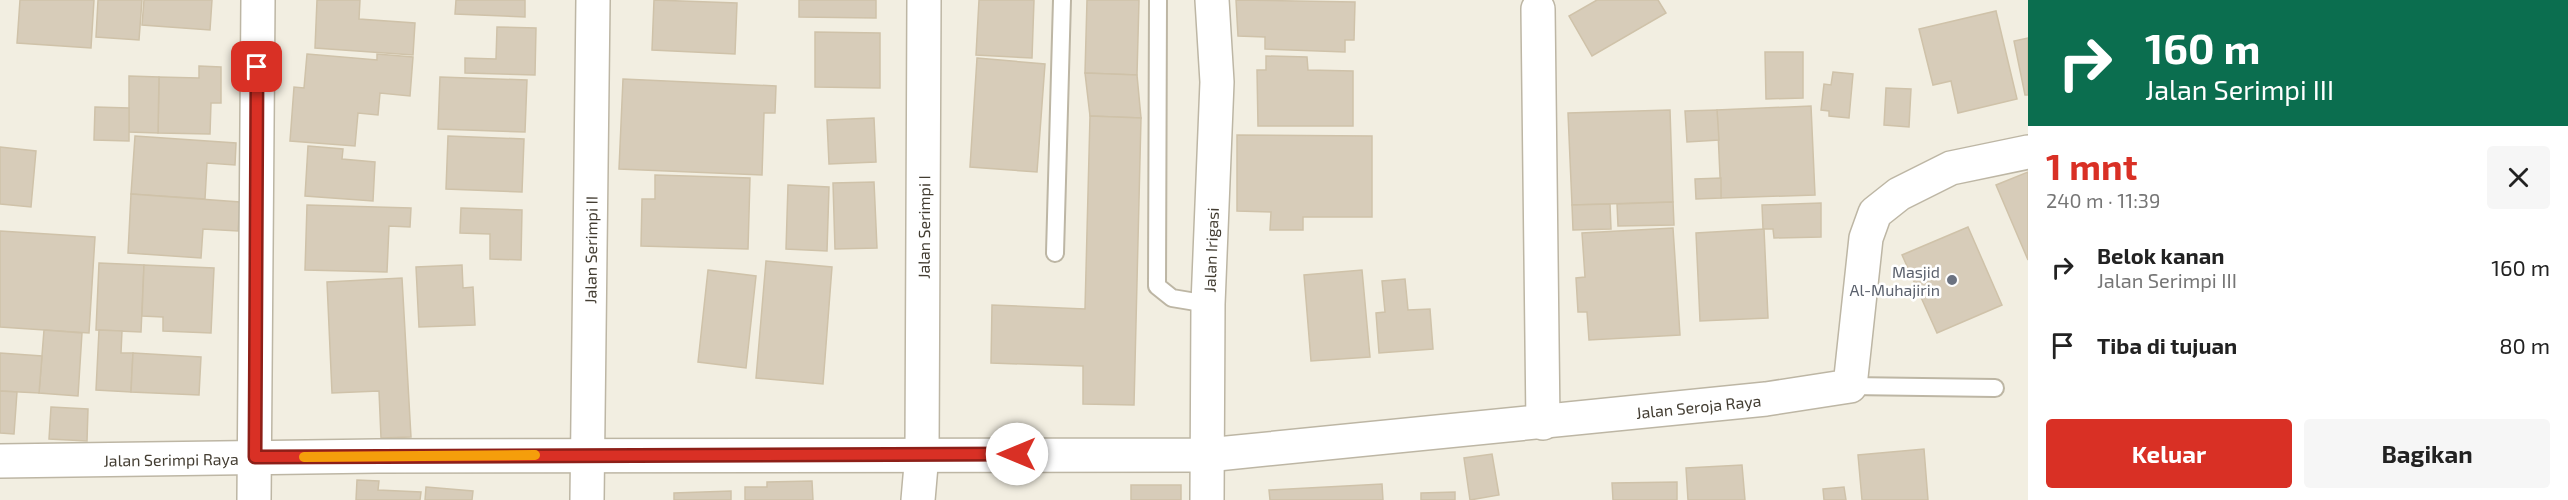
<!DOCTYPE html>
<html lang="id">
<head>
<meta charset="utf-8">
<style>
  body { margin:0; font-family:"Exo 2",sans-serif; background:#f6f6f6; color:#222; height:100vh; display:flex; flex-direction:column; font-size:22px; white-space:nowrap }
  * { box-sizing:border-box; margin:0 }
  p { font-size:20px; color:#767676 }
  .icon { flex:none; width:33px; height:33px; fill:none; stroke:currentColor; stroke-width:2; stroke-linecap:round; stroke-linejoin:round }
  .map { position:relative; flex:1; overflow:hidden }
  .sheet { display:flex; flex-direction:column; background:#fff; width:540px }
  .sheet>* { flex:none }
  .top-card { background:#0b6e4f; color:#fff; overflow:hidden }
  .pin { position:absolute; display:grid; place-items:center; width:51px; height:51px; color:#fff; margin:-26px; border-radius:12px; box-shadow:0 3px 9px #0006 }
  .me { position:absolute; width:66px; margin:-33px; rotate:270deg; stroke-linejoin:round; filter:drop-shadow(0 0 4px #0008) }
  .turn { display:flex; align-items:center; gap:21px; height:126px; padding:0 18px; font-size:27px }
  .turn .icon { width:78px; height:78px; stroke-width:2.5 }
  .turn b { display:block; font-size:42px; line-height:51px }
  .round { display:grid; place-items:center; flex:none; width:63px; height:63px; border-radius:6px; background:#f6f6f6 }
  .head { display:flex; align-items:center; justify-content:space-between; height:102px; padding:0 18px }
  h1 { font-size:36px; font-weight:700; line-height:45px; color:#d93025 }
  .button { display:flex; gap:12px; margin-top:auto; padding:12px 18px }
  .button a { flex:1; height:69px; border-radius:6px; background:#d93025; color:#fff; font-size:24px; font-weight:700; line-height:69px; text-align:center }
  .button a+a { background:#f6f6f6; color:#222 }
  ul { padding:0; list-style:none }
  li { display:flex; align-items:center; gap:18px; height:78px; padding:0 18px }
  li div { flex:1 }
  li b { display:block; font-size:22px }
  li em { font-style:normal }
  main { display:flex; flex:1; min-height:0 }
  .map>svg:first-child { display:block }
  .building { fill:#d7ccb9; stroke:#cfc2a9; stroke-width:1.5 }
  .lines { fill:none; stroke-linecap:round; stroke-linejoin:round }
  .lane-casing { stroke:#bdb6a4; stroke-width:20 }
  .street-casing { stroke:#bdb6a4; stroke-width:36 }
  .lane { stroke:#fff; stroke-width:16 }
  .street { stroke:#fff; stroke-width:33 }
  .route-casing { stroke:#8d1f18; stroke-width:15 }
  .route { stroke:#d93025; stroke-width:10 }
  .slow { stroke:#f59e0b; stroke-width:10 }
  .worship-dot { fill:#6b7280; stroke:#fff; stroke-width:2 }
  .labels { text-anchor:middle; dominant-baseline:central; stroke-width:5; stroke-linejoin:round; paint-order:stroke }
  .street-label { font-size:16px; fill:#433d32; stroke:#fff }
  .worship-label { font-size:16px; fill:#5b616d; stroke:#fff; text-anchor:end }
</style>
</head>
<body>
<main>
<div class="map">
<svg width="2028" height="500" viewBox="0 0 2028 500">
  <rect width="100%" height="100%" fill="#f2eee1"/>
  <g class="building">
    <polygon points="20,0 94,0 91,48 17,43"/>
    <polygon points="98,0 142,0 139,40 96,37"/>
    <polygon points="144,0 212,0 210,30 142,25"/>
    <polygon points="317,0 360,0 359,19 415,23 413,55 315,48"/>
    <polygon points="456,0 525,0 525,17 455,14"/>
    <polygon points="654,0 737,3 735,54 652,50"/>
    <polygon points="799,0 876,0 876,18 799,17"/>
    <polygon points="979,0 1034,0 1032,58 976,55"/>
    <polygon points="1087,0 1139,0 1137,75 1085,73"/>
    <polygon points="1236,0 1355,2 1354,40 1345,40 1345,52 1265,49 1265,37 1238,36"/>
    <polygon points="1597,0 1658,0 1666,13 1592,56 1569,16"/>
    <polygon points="1996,11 2017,99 1958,113 1951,81 1933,85 1919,29"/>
    <polygon points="497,27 536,28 535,75 465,73 465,58 496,59"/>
    <polygon points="815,32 880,33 880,88 815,87"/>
    <polygon points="2028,38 2028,95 2025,95 2014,41"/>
    <polygon points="1765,52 1803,52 1803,98 1766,99"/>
    <polygon points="307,54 377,60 377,54 413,57 410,96 380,93 378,115 358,113 355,146 290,141 294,87 304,88"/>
    <polygon points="1266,56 1307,57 1308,70 1353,71 1353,126 1258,126 1257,70 1266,70"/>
    <polygon points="977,58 1045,64 1037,172 970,167"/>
    <polygon points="199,66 221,67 221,103 211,103 210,134 158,133 159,77 199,78"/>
    <polygon points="1833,72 1853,74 1849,118 1829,116 1829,111 1821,110 1824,84 1831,85"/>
    <polygon points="1085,73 1137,75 1141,118 1090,116"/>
    <polygon points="129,76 159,77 158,133 129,132"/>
    <polygon points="440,77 527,80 525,132 438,129"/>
    <polygon points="623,79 776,86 775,113 764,113 762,175 619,169"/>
    <polygon points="1886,88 1911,89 1909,127 1884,125"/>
    <polygon points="1811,106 1815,195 1721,198 1717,110"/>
    <polygon points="95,107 129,108 129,141 94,140"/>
    <polygon points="1670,110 1673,202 1572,205 1568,113"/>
    <polygon points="1717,110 1719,140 1687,142 1685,111"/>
    <polygon points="1090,116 1141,118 1134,405 1083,404 1083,366 991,363 992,305 1085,309"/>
    <polygon points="874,118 876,162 829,164 827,120"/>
    <polygon points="1237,135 1372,136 1372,217 1303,217 1303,230 1270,230 1271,212 1237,211"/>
    <polygon points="135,136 236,143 235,165 207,163 205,199 131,194"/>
    <polygon points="448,136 524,139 522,192 446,189"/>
    <polygon points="308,146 343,149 342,159 375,162 373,201 305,196"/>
    <polygon points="0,147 36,151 31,207 0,204"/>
    <polygon points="2028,172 2028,260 1996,185"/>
    <polygon points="655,175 750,178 748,249 641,246 642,199 655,199"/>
    <polygon points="1721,178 1721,198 1696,199 1695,179"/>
    <polygon points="874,182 877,248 835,249 833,183"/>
    <polygon points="788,185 829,187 827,251 786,249"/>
    <polygon points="131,194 240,202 238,231 203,229 201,258 128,253"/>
    <polygon points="1673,202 1674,225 1618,226 1617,204"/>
    <polygon points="1821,203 1821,237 1774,238 1773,229 1763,229 1762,205"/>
    <polygon points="1610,204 1611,229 1573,230 1572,205"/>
    <polygon points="307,205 411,208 410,227 389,226 387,272 305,270"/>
    <polygon points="461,208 522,210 521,260 490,259 490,234 460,233"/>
    <polygon points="1968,227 2002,305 1937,333 1902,255"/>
    <polygon points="1673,228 1680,335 1589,340 1587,312 1578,312 1576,278 1585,277 1582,233"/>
    <polygon points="1764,229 1768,318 1700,321 1696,233"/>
    <polygon points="0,231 95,237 89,333 0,327"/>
    <polygon points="766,261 832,267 823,384 756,378"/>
    <polygon points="99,263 144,265 141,332 96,330"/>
    <polygon points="144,265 214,268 211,333 163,331 163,317 142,316"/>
    <polygon points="462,265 463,288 473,287 475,325 419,327 416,267"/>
    <polygon points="708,270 756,276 746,368 698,362"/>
    <polygon points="1362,270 1370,357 1311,361 1304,275"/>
    <polygon points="402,278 411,437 381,438 379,391 332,393 327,282"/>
    <polygon points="1405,279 1408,310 1430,309 1433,349 1379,353 1376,313 1385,312 1382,281"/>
    <polygon points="44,330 82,333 78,396 39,393"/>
    <polygon points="99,330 122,331 121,353 133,353 131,392 96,390"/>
    <polygon points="0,353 42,356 39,393 0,391"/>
    <polygon points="133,353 201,357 199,395 131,392"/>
    <polygon points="0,391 17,392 14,434 0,433"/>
    <polygon points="51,407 88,409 87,441 49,439"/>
    <polygon points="1924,449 1928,500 1862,500 1858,455"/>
    <polygon points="1492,454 1499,495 1470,500 1464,458"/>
    <polygon points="1742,465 1745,500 1688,500 1686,468"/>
    <polygon points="357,480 379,481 378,490 421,492 420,500 356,500"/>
    <polygon points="812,481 813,500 745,500 745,487 767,487 767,482"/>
    <polygon points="1677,482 1677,500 1613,500 1612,483"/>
    <polygon points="1382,484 1383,500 1270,500 1269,490"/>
    <rect x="1131" y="485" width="50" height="15"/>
    <polygon points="426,487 473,491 472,500 425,500"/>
    <polygon points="1844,487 1846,500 1824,500 1823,489"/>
    <polygon points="731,491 731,500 674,500 674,493"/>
    <polygon points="1455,492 1455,500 1421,500 1421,493"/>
  </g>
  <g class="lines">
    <defs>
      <g id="lane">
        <polyline points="1158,0 1157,286 1172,298 1208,304"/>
        <polyline points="1055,253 1062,0"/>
        <polyline points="1850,386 1995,388"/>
      </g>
      <g id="street">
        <polyline points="1538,9 1543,423"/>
        <path id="s1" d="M0,461L377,456L1207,455L1766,399L1850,386L1866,238L1875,213L1899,194L1951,168L2028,152"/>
        <polyline points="254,500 258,0"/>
        <path id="s2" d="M587,500L593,0"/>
        <path id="s3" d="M918,500L922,454L924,0"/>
        <path id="s4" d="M1207,500L1208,304L1217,82L1212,0"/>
      </g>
    </defs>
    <use href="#lane" class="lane-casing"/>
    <use href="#street" class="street-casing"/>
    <use href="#lane" class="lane"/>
    <use href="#street" class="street"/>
  </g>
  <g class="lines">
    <defs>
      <polyline id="route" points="257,67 255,457 1017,454"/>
    </defs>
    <use href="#route" class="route-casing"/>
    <use href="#route" class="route"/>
    <polyline class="slow" points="304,457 535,455"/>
  </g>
  <circle class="worship-dot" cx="1952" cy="280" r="6"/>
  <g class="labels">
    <g class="street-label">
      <text stroke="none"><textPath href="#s3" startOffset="273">Jalan Serimpi I</textPath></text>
      <text stroke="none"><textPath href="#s2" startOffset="250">Jalan Serimpi II</textPath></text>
      <text stroke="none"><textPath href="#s4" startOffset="250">Jalan Irigasi</textPath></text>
      <text stroke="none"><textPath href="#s1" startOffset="1701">Jalan Seroja Raya</textPath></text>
      <text stroke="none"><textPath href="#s1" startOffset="171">Jalan Serimpi Raya</textPath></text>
    </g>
    <g class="worship-label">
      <text x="1940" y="271">Masjid<tspan x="1940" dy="18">Al-Muhajirin</tspan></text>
    </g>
  </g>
</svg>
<div class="pin" style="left:257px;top:67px;background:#d93025"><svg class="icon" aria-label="arrive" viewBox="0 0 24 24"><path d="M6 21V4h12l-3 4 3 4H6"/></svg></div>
<svg class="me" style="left:1017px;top:454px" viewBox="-20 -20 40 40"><circle r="19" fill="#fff"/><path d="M0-13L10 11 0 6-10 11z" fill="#d93025"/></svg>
</div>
<section class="sheet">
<div class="top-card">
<div class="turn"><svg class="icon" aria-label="right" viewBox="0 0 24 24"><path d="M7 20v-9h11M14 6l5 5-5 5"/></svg><div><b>160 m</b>Jalan Serimpi III</div></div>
</div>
<div class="head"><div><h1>1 mnt</h1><p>240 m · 11:39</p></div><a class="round"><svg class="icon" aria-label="close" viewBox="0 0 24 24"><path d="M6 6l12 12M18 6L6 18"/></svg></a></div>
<ul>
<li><svg class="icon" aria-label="right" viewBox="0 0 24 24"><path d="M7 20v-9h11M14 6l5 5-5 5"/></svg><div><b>Belok kanan</b><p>Jalan Serimpi III</p></div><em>160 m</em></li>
<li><svg class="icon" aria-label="arrive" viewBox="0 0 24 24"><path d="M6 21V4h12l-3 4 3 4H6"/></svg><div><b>Tiba di tujuan</b></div><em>80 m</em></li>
</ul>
<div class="button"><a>Keluar</a><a>Bagikan</a></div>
</section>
</main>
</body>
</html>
